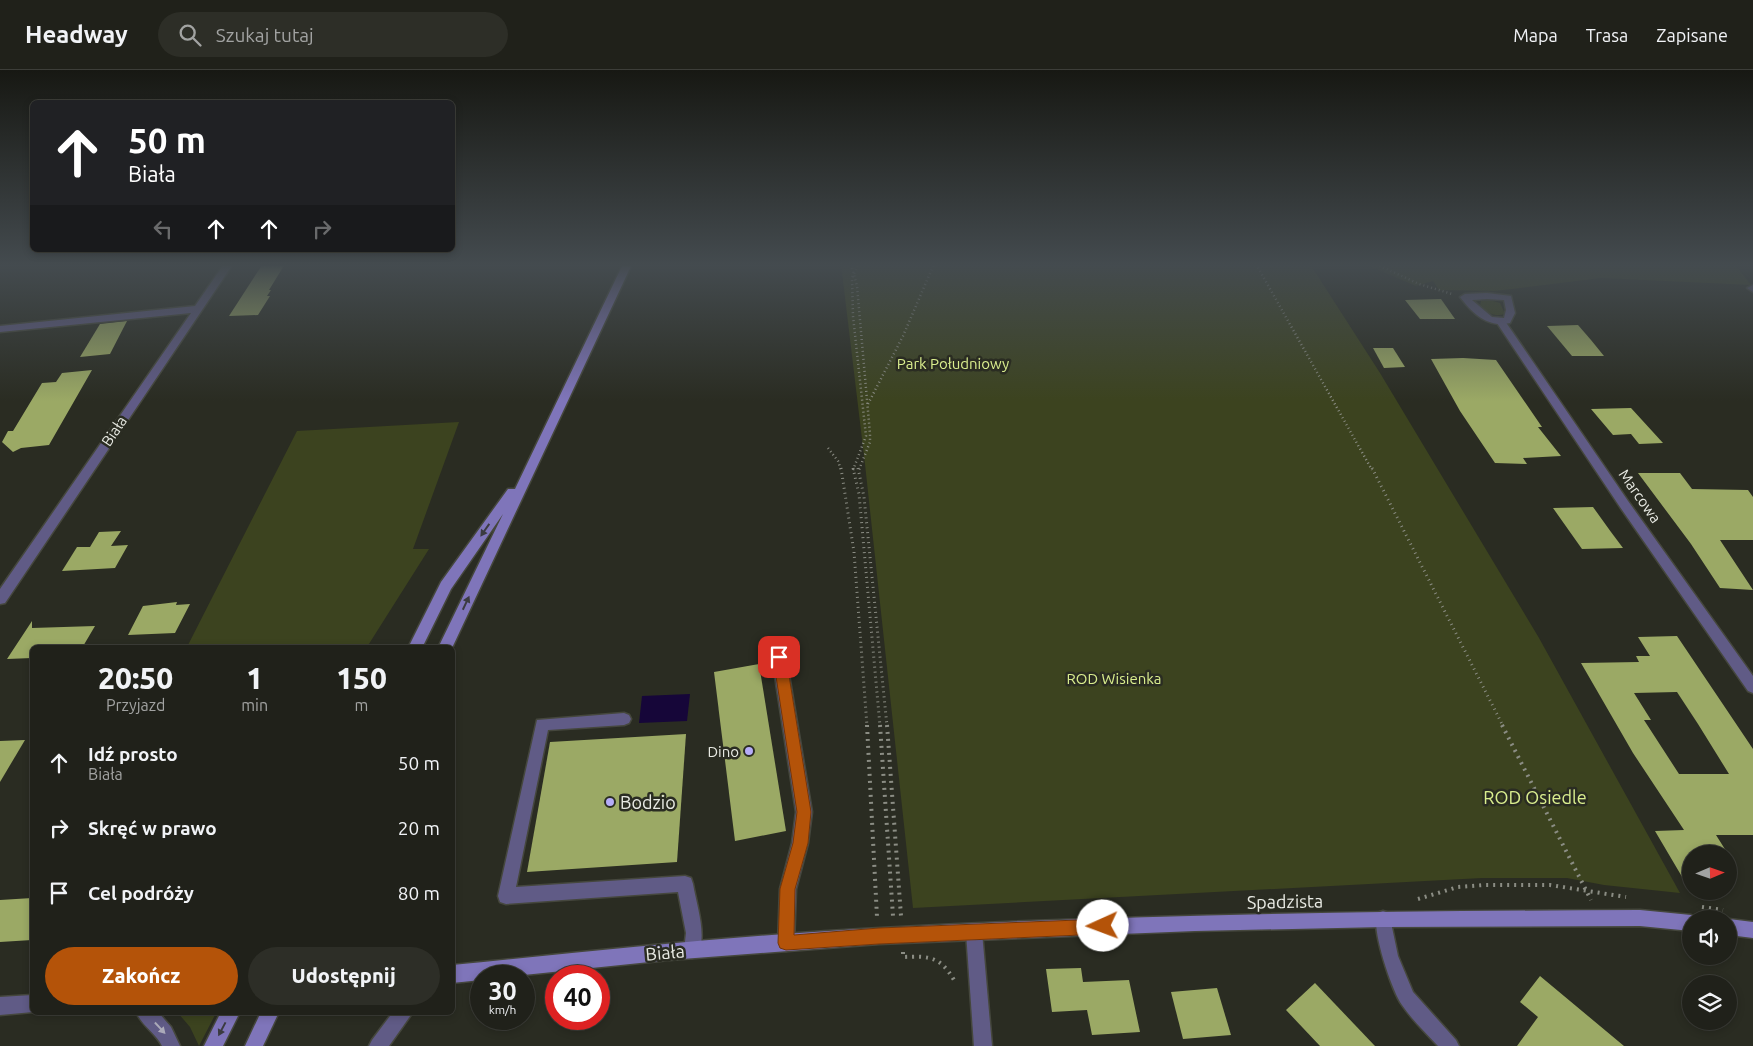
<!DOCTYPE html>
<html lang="pl">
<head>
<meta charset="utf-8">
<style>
  body { margin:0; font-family:Ubuntu,sans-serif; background:#2d2e27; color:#f1f3f6; height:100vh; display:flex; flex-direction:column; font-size:19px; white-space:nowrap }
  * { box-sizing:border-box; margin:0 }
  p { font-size:16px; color:#a2a3a2 }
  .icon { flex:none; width:28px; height:28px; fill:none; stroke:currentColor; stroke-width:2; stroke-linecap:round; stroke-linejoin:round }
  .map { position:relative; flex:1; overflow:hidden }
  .side { position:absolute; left:30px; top:575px; width:425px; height:370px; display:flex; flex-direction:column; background:#20211a; border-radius:8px; box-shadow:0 2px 8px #0003,0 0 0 1px #3d3e39 }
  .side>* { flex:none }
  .hud { position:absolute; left:30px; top:30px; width:425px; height:152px; border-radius:8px; box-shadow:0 2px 8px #0003,0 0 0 1px #3d3e39; background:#202124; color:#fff; overflow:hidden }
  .needle { width:32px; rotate:88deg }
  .tools { position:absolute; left:1682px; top:775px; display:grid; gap:10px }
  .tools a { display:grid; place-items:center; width:55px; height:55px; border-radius:50%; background:#20211a; box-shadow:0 2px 8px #0003,0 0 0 1px #3d3e39; font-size:25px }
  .speed { position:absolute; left:470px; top:895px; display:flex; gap:10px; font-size:25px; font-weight:700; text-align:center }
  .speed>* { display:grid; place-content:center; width:65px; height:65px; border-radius:50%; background:#20211a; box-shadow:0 2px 8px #0003,0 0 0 1px #3d3e39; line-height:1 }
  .speed small { font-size:12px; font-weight:400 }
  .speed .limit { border:8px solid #d22; background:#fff; color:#111 }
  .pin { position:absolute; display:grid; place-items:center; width:42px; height:42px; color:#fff; margin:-21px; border-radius:10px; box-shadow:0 2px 8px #0006 }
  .me { position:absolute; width:55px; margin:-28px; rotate:268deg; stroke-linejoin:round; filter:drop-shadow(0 0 4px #0008) }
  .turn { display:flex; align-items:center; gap:18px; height:105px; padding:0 15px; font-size:22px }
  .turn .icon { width:65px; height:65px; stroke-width:2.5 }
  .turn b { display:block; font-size:35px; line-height:42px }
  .lanes { display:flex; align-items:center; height:48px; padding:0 15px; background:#0003; justify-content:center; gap:25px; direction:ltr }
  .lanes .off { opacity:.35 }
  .eta { display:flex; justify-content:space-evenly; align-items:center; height:85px; text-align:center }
  .eta b { font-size:30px; font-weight:800; line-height:35px }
  .cta { display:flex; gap:10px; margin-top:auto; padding:10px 15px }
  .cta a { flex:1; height:58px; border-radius:30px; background:#b45309; color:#fff; font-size:20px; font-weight:800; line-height:58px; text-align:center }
  .cta a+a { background:#2d2e27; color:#f1f3f6 }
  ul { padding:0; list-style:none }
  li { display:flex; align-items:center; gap:15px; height:65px; padding:0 15px }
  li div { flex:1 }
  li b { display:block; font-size:19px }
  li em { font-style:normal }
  header { display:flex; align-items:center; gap:30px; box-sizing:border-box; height:70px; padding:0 25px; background:#20211a; border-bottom:1px solid #3d3e39 }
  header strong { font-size:24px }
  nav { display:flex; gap:28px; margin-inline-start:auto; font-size:18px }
  .search { width:350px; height:45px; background:#2d2e27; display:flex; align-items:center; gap:12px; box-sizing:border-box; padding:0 18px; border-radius:28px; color:#a2a3a2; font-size:19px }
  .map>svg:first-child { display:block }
  .green { fill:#3c431f }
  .water { fill:#160639 }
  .building { fill:#9ba965; fill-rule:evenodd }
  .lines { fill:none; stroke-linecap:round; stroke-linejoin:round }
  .lane-casing { stroke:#45473d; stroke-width:3 }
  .street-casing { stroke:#45473d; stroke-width:3 }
  .secondary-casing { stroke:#45473d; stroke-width:3 }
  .path-far2 { stroke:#8b8d84; stroke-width:2.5; stroke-dasharray:1 3; stroke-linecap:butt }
  .path-far1 { stroke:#8b8d84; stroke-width:3; stroke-dasharray:1 4; stroke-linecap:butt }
  .path { stroke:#8b8d84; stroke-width:4; stroke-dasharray:2 5; stroke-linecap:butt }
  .lane { fill:#605b86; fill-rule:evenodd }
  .street { fill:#605b86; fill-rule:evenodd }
  .secondary { fill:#7f75ba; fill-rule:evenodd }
  .oneway { fill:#3b3b40 }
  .oneway2 { fill:#abaab9 }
  .route { fill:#b45309; stroke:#753606 }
  .poi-dot { fill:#b5acf8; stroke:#2a2c22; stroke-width:2 }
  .labels { text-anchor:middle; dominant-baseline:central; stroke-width:5; stroke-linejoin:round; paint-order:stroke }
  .park-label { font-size:15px; fill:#daee8e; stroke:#2a2c22 }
  .street-label { font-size:15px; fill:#e8eae3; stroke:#2a2c22 }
  .poi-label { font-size:15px; fill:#e8eae3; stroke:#2a2c22; text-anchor:end }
  .near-park-label { font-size:18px; fill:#daee8e; stroke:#2a2c22 }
  .near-poi-label { font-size:18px; fill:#e8eae3; stroke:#2a2c22; text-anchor:start }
  .near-street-label { font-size:18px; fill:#e8eae3; stroke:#2a2c22 }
</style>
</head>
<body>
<header>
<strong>Headway</strong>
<div class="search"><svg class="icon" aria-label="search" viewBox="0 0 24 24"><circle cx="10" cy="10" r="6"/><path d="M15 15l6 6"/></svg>Szukaj tutaj</div>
<nav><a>Mapa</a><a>Trasa</a><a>Zapisane</a></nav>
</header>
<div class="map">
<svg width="1753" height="976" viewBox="0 0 1753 976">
  <rect width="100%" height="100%" fill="#2a2c22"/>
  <g class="green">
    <polygon points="841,194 1310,194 1380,303 1539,568 1680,823 1604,815 1567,808 1482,808 913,838 865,394"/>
    <polygon points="1342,194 1753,194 1736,196 1751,215 1601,208 1495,221 1439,220 1433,211 1416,216 1367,195"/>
    <path d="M1490,230L1500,233L1505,244C1495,247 1488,244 1480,236L1481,231Z"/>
    <polygon points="459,352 413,479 429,479 367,577 187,577 297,361"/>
    <polygon points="178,943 216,943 199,976 190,957"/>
  </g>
  <polygon class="water" points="690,624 687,651 639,653 642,626"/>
  <g class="building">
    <polygon points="285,194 269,220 271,220 267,226 270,226 258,245 229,246 262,195"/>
    <polygon points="1441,229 1455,249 1420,249 1405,230"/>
    <polygon points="127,251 110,284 80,287 100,254"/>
    <polygon points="1578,255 1591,270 1604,286 1572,286 1547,256"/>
    <polygon points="1373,278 1393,278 1405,297 1384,298"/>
    <polygon points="1463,288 1496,290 1542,357 1538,357 1561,386 1523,388 1527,394 1495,393 1460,341 1431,289"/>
    <polygon points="92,300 49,375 21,378 13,382 2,372 8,361 13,361 42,313 56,312 62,303"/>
    <polygon points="1631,338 1663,373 1639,374 1631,364 1613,365 1591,339"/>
    <polygon points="1638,403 1680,403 1692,419 1748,420 1753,427 1753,470 1720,470 1753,520 1720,518 1691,474"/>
    <polygon points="1593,437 1611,462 1623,478 1582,479 1553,438"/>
    <polygon points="121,461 111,476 128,475 115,498 62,501 77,477 90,477 99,462"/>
    <polygon points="177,532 176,535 190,534 175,563 128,565 143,536"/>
    <polygon points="32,551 32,558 95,556 82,578 32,578 32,588 7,589"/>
    <path d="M1677,566L1753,679V765H1716L1728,784H1691V822L1655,761L1684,760L1633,683L1581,593L1639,592L1636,586H1650L1638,567ZM1677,622L1698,654L1729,704H1679L1644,650H1651L1634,623Z"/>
    <polygon points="759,594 786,761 735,771 714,602"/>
    <polygon points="686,664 677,792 527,802 550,672"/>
    <polygon points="25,670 0,712 0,671"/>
    <polygon points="32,828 32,870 0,872 0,830"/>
    <polygon points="1081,898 1083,912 1129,910 1140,962 1092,965 1087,940 1052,942 1046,899"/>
    <polygon points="1540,906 1624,976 1517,976 1538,947 1520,932"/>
    <polygon points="1315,913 1375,976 1320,976 1286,940"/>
    <polygon points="1217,918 1231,965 1183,969 1171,922"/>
  </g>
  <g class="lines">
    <defs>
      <g id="lane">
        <path d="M1487,223L1511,226L1515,243L1510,253C1488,258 1473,244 1460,227L1465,224ZM1487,229L1504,230L1506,240L1504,248L1492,247L1472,230Z"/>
        <polygon points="779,581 784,583 786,587 812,742 808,773 796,819 794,873 792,879 786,881 780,879 778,873 780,819 792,773 796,742 772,587 774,583"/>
        <path d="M624,643L629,645L631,649L629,653L624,655L548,660L516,817L685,806L691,808L693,814C697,837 707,864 698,886L692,888L686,886L684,880L686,863L678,822L506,834L500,832L498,826L537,650Z"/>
      </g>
      <g id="street">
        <polygon points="224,194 233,194 5,533 0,534 0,519 191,243 0,262 0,256 195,236"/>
        <polygon points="1753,215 1753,222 1747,218"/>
        <polygon points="1502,250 1505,251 1628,431 1753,606 1753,623 1748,621 1620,437 1497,253"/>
        <path d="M1383,841L1389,843L1398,886L1413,922L1456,970L1459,976H1438C1426,963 1412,950 1402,935C1392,921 1371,859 1377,843Z"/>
        <polygon points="974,854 980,856 982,862 992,976 974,976 966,862 968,856"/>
        <polygon points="32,925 33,942 0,945 0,927"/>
        <path d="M136,942H158L171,957L180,976H162C156,963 142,956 136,942Z"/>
        <polygon points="393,942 413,942 389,976 369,976 372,970"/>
      </g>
      <g id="secondary">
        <polygon points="623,194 632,194 452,578 438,578 503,444 451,519 422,578 408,578 441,512 508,419 515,419"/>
        <path d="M1640,840L1691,845L1698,849H1691V861L1640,856L1383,857L1195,861L879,874L669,890L514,906H481V910L452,913V895C595,881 738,865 881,858C1134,844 1387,841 1640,840Z"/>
        <polygon points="1729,849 1753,852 1753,868 1729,865"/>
        <polygon points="221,942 240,942 223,976 204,976"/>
        <polygon points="261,942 279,942 263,976 245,976"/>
      </g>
    </defs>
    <use href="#lane" class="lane-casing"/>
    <use href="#street" class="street-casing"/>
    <use href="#secondary" class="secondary-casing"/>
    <g class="path-far2">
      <polyline points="851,194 857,216 870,364 870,372 859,400"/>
      <polyline points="1256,194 1372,400"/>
      <polyline points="1376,194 1419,214 1452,224"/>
      <polyline points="868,334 903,266 934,194"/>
      <polyline points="828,378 838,391 841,400"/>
      <polyline points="853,400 866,366 853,246 852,208 858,194"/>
    </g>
    <g class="path-far1">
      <polyline points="841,398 854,482 867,656"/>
      <polyline points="853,398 859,424 880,656"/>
      <polyline points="858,398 864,427 887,656"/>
      <polyline points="1372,398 1503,656"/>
    </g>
    <g class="path">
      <polyline points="867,655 877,847"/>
      <polyline points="880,655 893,846"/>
      <polyline points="887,655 901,846"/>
      <polyline points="1502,655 1591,830"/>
      <polyline points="1418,829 1458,817 1484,815 1550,815 1626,827"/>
      <polyline points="1702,837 1723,840"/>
      <path d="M903,882V887C929,886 940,886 954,910H958"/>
    </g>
    <use href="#lane" class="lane"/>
    <use href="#street" class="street"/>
    <use href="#secondary" class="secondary"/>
  </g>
  <defs><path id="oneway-solid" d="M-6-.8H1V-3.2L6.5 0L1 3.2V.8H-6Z" transform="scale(1.25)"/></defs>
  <g class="oneway">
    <use href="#oneway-solid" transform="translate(485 460) rotate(125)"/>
    <use href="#oneway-solid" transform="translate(466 533) rotate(-65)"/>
    <use href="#oneway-solid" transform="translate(222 959) rotate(118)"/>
  </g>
  <use class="oneway2" href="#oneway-solid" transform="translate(160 958) rotate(47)"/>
  <linearGradient id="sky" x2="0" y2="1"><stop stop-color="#171813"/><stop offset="0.59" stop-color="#444b4f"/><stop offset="1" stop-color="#444b4f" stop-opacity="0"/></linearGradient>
  <rect width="1753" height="331" fill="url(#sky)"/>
  <polygon class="route" points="779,582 784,583 786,587 811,742 808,773 795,819 794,865 879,858 1103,849 1108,851 1110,856 1108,862 1103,864 879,874 786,880 780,878 778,873 780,819 793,773 797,742 773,587 775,583"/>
  <g class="poi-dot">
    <circle cx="749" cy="681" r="5"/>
    <circle cx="610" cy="732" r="5"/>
  </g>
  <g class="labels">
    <g class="park-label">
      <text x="953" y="293">Park Południowy</text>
      <text x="1114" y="608">ROD Wisienka</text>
    </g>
    <g class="street-label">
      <text transform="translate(114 361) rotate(-56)">Biała</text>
      <text transform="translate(1640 426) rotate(55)">Marcowa</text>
    </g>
    <g class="poi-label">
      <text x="739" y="681">Dino</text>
    </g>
    <g class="near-park-label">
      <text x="1535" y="727">ROD Osiedle</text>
    </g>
    <g class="near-poi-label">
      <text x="620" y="732">Bodzio</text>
    </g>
    <g class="near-street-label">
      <text transform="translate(1285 831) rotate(-1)">Spadzista</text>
      <text transform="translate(665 882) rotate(-5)">Biała</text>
    </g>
  </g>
</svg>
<div class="tools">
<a><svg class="needle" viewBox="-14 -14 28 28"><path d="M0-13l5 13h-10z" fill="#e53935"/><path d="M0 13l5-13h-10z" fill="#a2a3a2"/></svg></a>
<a><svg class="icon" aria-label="sound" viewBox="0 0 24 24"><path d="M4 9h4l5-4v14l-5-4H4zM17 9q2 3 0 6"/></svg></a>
<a><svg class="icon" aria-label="layers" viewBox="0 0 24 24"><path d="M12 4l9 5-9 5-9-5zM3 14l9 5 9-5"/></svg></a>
</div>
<div class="speed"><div>30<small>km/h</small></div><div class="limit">40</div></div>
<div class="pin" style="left:779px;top:587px;background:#d93025"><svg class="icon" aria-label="arrive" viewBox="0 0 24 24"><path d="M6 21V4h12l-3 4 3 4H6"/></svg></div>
<svg class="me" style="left:1103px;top:856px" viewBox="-20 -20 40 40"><circle r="19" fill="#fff"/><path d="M0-13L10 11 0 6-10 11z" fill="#b45309"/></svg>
<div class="hud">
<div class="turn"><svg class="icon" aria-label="ahead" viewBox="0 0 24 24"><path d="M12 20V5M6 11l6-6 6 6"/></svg><div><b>50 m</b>Biała</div></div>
<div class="lanes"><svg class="icon off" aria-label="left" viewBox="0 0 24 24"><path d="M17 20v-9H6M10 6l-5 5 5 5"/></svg><svg class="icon" aria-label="ahead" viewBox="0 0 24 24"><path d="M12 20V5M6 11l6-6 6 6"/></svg><svg class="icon" aria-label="ahead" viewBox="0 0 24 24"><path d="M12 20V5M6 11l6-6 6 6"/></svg><svg class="icon off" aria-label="right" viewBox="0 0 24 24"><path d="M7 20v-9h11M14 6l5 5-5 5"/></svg></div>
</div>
<section class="side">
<div class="eta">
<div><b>20:50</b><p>Przyjazd</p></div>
<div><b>1</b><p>min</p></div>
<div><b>150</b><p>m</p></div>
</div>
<ul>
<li><svg class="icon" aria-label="ahead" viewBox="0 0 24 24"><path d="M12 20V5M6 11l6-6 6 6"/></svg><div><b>Idź prosto</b><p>Biała</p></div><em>50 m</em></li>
<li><svg class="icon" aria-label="right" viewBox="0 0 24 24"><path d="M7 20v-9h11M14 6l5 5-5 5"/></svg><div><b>Skręć w prawo</b></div><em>20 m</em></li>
<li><svg class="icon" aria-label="arrive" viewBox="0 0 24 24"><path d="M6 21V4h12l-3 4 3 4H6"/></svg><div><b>Cel podróży</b></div><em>80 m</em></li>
</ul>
<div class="cta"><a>Zakończ</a><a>Udostępnij</a></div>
</section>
</div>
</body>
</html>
